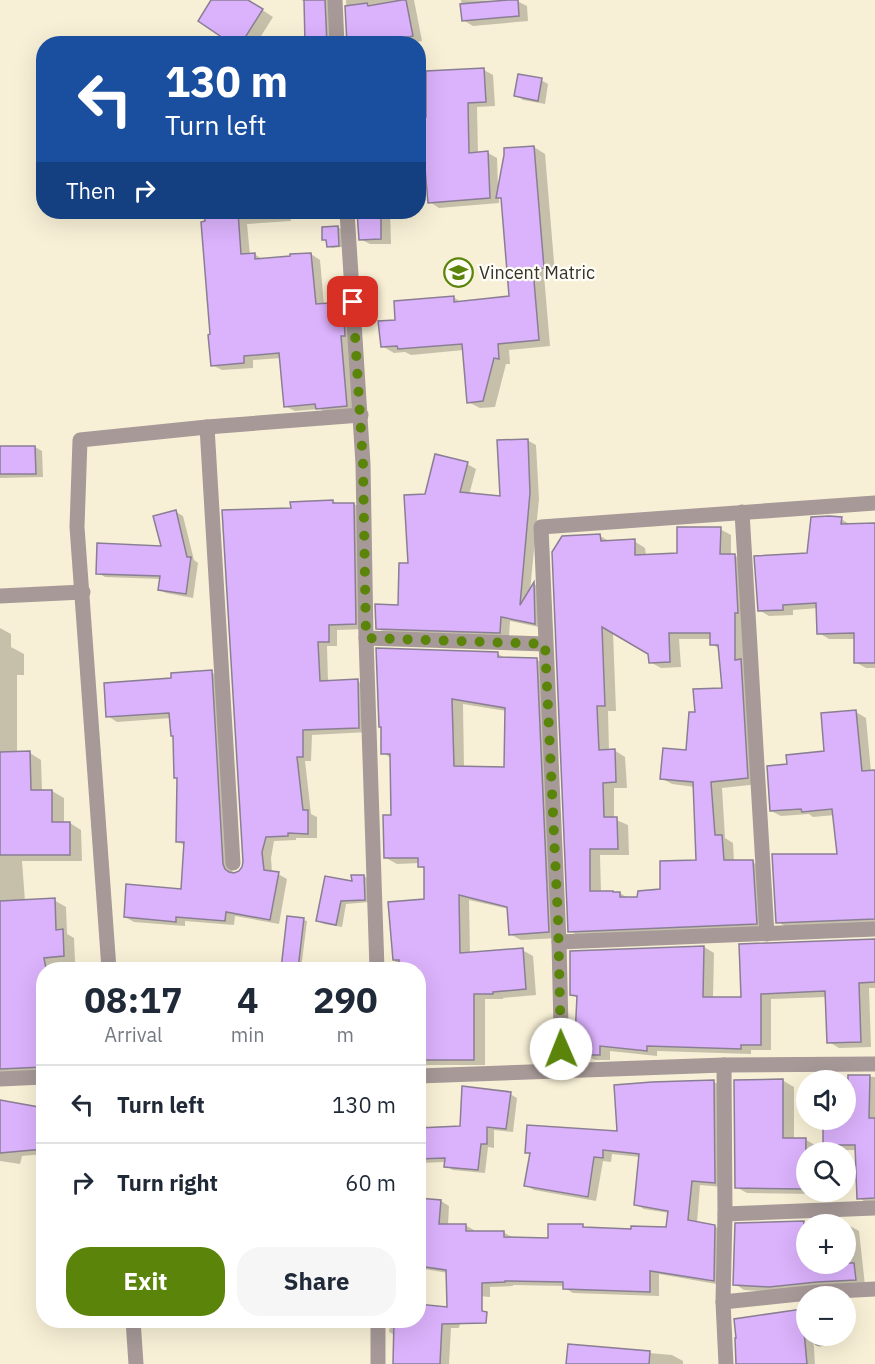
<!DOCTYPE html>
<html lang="en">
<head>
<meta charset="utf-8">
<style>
  body { margin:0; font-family:"IBM Plex Sans",sans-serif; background:#f6f6f7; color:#1f2937; height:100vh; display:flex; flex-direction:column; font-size:22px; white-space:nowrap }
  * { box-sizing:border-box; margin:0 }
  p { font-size:20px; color:#747a83 }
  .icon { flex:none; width:33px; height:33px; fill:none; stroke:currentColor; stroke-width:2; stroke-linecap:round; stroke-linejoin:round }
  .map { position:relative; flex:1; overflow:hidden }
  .drawer { position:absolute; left:36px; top:962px; width:390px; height:366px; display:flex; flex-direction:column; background:#fff; border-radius:24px; box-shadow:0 6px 24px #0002 }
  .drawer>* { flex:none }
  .guide { position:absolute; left:36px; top:36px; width:390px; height:183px; border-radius:24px; box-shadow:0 6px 24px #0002; background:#1a4fa0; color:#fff; overflow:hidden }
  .controls { position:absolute; left:796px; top:1070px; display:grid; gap:12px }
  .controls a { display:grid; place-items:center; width:60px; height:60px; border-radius:50%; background:#fff; box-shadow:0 6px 24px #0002; font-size:30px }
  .pin { position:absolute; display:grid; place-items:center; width:51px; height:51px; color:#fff; margin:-26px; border-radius:12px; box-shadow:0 3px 9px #0006 }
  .me { position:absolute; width:66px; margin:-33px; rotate:359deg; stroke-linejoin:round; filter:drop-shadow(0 0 4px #0008) }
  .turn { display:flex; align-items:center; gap:21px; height:126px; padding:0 30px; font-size:27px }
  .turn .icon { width:78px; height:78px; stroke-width:2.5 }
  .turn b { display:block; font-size:42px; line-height:51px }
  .then { display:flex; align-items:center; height:57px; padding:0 30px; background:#0003; gap:12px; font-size:22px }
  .eta { display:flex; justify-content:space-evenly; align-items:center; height:102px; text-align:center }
  .eta b { font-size:36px; font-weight:700; line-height:42px }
  .cta { display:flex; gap:12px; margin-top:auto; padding:12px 30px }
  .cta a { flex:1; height:69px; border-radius:24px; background:#5b840b; color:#fff; font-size:24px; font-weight:700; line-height:69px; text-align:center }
  .cta a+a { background:#f6f6f7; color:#1f2937 }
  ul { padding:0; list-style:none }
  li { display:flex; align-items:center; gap:18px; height:78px; padding:0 30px; border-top:2px solid #e0e1e3 }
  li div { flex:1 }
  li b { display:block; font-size:22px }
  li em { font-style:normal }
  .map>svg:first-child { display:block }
  .shadow { fill:#0003; fill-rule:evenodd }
  .building { fill:#dbb2fc; stroke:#8a7e94; stroke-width:1.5; fill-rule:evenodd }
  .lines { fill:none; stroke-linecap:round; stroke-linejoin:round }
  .minor { stroke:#a69997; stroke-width:15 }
  .route { stroke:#5b840b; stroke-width:10; stroke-dasharray:0 18 }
  .labels { text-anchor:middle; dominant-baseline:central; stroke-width:4.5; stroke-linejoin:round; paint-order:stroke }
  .poi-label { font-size:18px; fill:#353228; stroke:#fffdf8; text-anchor:start }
</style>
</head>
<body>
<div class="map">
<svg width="875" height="1364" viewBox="0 0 875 1364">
  <rect width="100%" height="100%" fill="#f8f0d6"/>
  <g class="shadow">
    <polygon points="213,0 247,0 273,17 256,44 235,44"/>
    <polygon points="301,0 337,0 336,44 307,44 305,2"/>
    <polygon points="346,0 414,0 422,41 409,44 348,44"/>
    <polygon points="461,0 517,1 527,6 528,21 473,26 463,20"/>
    <polygon points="484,70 493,75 495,106 477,107 478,154 488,153 497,158 498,186 534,147 545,154 555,274 544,275 550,346 509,350 510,364 506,364 495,407 480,408 468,402 464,350 411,355 405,352 394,353 382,346 397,321 453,297 463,303 511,298 503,200 499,198 499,203 439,208 430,202 427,173 418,173 418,81 428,82"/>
    <polygon points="541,80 548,84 545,104 523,100 516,95"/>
    <polygon points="205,212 290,212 291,221 247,224 250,255 254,254 264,260 311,254 320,260 324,305 343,304 352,309 356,411 327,413 320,409 295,411 285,406 281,358 253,360 253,368 222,370 212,365 212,336"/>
    <polygon points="358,212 390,212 391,244 370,244 360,239"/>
    <polygon points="338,227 341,229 342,247 332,248 328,246 327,241 324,239"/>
    <polygon points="527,440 536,445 539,499 530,591 534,584 542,589 544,628 510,621 509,637 386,633 377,628 400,606 426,495 467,464 476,469 469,495 501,498"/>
    <polygon points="35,447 42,451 43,477 0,478 0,448"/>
    <polygon points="332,501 338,504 354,504 363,509 365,629 337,630 337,646 327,646 328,682 357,681 366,686 368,732 312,735 311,761 305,761 311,814 317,817 317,838 296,838 296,840 274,841 271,858 272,873 278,874 287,879 279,924 235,916 234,925 185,921 185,926 134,922 125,917 183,890 185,846 177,841 179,780 175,778 174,736 171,718 117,722 108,716 173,679 211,672 220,677 232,870 234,874 240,872 243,867 292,509"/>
    <polygon points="176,512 183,516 194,560 198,563 193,598 166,593 159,589 161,579 105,577 98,573 163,547"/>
    <polygon points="841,519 851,525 875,524 875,668 866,668 855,662 855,639 829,639 819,633 818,608 793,610 793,615 769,616 759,610"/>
    <path d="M720,529L731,535V555H734L746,562L759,784L722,788L725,838L733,843L734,862H752L764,868L767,930L581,937L570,931L600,536L611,542L634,541L645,548L646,556L678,554ZM613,632L649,653L650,662L661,668L681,667L679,639H711V644L720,649L724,689L696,714L687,752L661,778L672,784L695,787L697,862L662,891L638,899H629L620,893L601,892L600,855H629L628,825L614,819V788H627L625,757L614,750L609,751L608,711H616Z"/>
    <polygon points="0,628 11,634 11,647 24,654 24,675 17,675 17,753 30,753 41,760 42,791 52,791 64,798 64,823 70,823 81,830 82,861 22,861 25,901 54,900 66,907 67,934 74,938 75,962 56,964 56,969 44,969 44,1071 0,1077"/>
    <path d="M498,654L507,659L537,660L547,666L559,938L521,940L510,934L509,909L469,900L470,954L522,950L533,956L536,995L503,998V999H485V1065H418V969H396L394,952L425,901V869L420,866V863L397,864L386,858L393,816L391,758L383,753ZM463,704L506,711V768H464Z"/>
    <polygon points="856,712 866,718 871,772 875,771 875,925 788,928 778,922 839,856 835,815 813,817 809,814 781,816 771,811 789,766 825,753"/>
    <polygon points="364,876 370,880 370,902 346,904 342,927 324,924 318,921 353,883"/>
    <polygon points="303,920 307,921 301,969 283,969"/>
    <polygon points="875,940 875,988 869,988 871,1047 839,1048 829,1042 827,997 771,999 771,1050 751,1050 751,1054 657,1051 657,1056 610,1051 610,1060 595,1060 584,1054 585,1040 576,1035 578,998 571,994 704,947 714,953 713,998 742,998"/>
    <polygon points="170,965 206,967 209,969 170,969"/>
    <polygon points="850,1076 875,1077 875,1204 869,1204 859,1198 856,1150 835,1150 825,1144 849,1120"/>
    <polygon points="782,1080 794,1087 794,1139 806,1140 817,1146 817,1152 807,1152 807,1191 816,1191 816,1194 747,1193 736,1187"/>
    <polygon points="714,1082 723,1087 723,1187 700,1185 697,1223 714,1226 723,1231 722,1285 659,1274 659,1296 573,1293 565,1288 565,1286 513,1285 513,1286 490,1287 490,1297 457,1294 448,1273 418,1268 418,1199 441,1201 449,1206 448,1225 465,1225 474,1230 474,1232 503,1232 512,1237 512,1239 549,1239 583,1226 587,1228 632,1230 668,1228 669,1213 644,1209 635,1204 640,1157 612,1154 611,1162 603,1161 596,1201 534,1190 526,1185 531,1155 526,1152 618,1133"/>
    <polygon points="510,1094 517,1098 513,1132 494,1130 494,1148 488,1147 485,1173 453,1170 445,1166 446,1162 418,1163 418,1130 461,1128"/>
    <polygon points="0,1102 44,1114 44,1154 22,1156 20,1164 0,1161"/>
    <polygon points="804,1222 807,1224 807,1263 846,1263 846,1226 850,1226 859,1231 865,1285 779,1292 744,1290 735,1284"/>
    <polygon points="802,1311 807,1314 807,1335 813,1335 815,1364 737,1364"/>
    <polygon points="462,1315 459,1328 451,1328 449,1364 394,1364 395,1335 389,1332 391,1320 418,1320"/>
    <polygon points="569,1346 672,1355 683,1361 683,1364 568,1364"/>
  </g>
  <g class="building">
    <polygon points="211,0 248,0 263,9 241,44 232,44 198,21"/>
    <polygon points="304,0 325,0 327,44 305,44"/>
    <polygon points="402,0 406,0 413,36 372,44 347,44 345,6 367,3 368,6"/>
    <polygon points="508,0 518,0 519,16 462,21 460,4"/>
    <polygon points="484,68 486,102 468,103 469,153 488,151 490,198 428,203 425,168 418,168 418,117 426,117 426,71"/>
    <polygon points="518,74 542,78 538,101 514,96"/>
    <polygon points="534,146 544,268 533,269 539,340 498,344 499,359 494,358 483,401 467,403 462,344 398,349 397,346 381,347 378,321 395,320 394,301 454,296 454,302 509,296 501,198 496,198 504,155 504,148"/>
    <polygon points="204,212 238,212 241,254 255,253 255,259 290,256 290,254 311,253 316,304 343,302 345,336 341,336 347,406 316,409 315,404 284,407 279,353 244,356 244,363 211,366 208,335 210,334 201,222 205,221"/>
    <polygon points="357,212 381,212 381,239 359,240"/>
    <polygon points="338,226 339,246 327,247 326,240 322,240 322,227"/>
    <polygon points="528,439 530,493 520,605 534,582 535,624 501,617 500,633 376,629 375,604 398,605 399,563 408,563 404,495 425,494 435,454 468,462 460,492 500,496 497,440"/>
    <polygon points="0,446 35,446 36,474 0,474"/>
    <polygon points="333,500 333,503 354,503 356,624 329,625 329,642 318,642 320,681 358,679 359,728 303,730 303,757 297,757 303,810 308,810 308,834 288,833 288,836 266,837 262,852 264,870 279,872 270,920 226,912 225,921 176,917 176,922 124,917 126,884 181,889 184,842 176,842 177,778 174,778 173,736 171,736 169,713 106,717 104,683 171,678 171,673 212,670 223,864 225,869 229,872 234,873 239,871 242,867 243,862 222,510 291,508 290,502"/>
    <polygon points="176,510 187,557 191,557 186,594 158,590 160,576 96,574 97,543 161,546 153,516"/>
    <polygon points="829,516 842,517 841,524 875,523 875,663 854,663 854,633 817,634 816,603 783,605 783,610 758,611 754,556 807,553 811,517"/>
    <path d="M677,527H721L720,554H735L738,613H735V660L741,659L748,778L711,782L715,835H722L724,860H753L757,924L568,932L552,552L562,536L600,534L601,541L635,539V555L677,553ZM602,627L648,654L649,663L670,662L669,633H710V645H718L722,688L693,689L695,712H689L686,750L663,748L660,779L693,782L696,860L660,861V889L638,891L637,897H620V892H613V891H590V849H618L617,817H604L603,783L616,782L615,749L599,750L597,706H605Z"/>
    <path d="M376,648L498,652V657L537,658L549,932L509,935L507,907L459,895L460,953L523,948L526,989L493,992V994H474V1060H418V969H399V960H393L388,902L424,899V867H418V858H384L383,815H391L390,754H381V727H379ZM452,699L505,708L504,767L454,766Z"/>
    <polygon points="856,710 862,771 875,770 875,919 776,923 772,854 837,854 832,809 802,812 801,809 770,811 767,766 787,764 786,755 824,751 821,713"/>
    <polygon points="30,751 31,790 52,790 52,822 70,822 70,855 0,855 0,752"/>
    <polygon points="351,875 364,875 365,900 341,901 336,925 316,921 325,876 352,881"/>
    <polygon points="55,898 56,930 63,929 64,956 44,958 46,969 44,969 44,1067 0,1069 0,901"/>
    <polygon points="287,916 304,918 298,969 281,969"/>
    <polygon points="875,939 875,982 859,983 861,1042 827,1043 825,991 761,994 761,1045 741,1045 741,1049 647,1046 647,1051 600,1046 600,1055 583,1055 584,1036 575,1036 577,996 570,995 570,951 704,946 703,997 741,997 739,944"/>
    <polygon points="848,1075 870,1075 869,1118 875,1118 875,1198 857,1199 855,1145 823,1145 823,1119 847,1118"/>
    <polygon points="783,1079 783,1138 806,1138 805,1189 735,1188 734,1080"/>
    <polygon points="714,1080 715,1183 692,1181 688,1220 715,1225 714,1281 650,1271 650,1292 563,1289 563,1282 505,1281 505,1282 482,1283 482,1311 487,1312 486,1323 442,1324 440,1364 393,1364 394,1320 418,1320 418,1304 447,1307 446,1270 418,1266 418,1198 441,1200 439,1224 466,1224 466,1231 504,1231 504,1237 548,1238 548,1224 583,1224 583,1227 631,1229 631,1226 666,1227 668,1211 634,1205 639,1154 603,1150 603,1158 594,1157 588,1197 524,1186 530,1153 525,1153 527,1125 617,1131 614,1085 652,1082"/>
    <polygon points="462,1086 511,1092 506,1129 487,1127 487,1144 481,1144 478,1170 444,1167 445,1158 418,1159 418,1128 460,1126"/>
    <polygon points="0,1100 44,1108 44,1149 0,1153"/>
    <polygon points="804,1221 802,1257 807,1257 807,1263 854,1263 856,1280 817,1282 769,1287 733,1285 735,1223"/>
    <polygon points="802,1309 807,1364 736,1364 735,1338 736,1338 734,1319"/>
    <polygon points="568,1344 650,1351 649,1364 566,1364"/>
  </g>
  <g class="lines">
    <g class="minor">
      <polyline points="335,0 337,44"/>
      <polyline points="347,212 363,464 366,638 377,969"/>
      <polyline points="207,427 233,863"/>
      <polyline points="742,512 767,934"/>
      <polyline points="0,596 83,592"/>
      <polyline points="366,638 545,644"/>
      <polyline points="559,942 875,929"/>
      <polyline points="109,969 77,527 80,440 207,427 361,415"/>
      <polyline points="724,1065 725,1214 723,1302 726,1364"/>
      <polyline points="562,1071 559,942 541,527 875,503"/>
      <polyline points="418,1076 724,1065 875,1064"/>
      <polyline points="0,1079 44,1077"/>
      <polyline points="725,1214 875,1208"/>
      <polyline points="723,1302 818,1292 875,1289"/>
      <polyline points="133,1320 136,1364"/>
      <polyline points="820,1335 820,1339"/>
      <polyline points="378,1364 378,1320"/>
    </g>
  </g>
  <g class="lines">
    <polyline class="route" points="353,302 363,464 366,638 545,644 558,919 561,1049"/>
  </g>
  <defs>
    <symbol id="school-ring" viewBox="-11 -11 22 22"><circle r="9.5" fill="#fffdf8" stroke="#5b840b" stroke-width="1.5"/><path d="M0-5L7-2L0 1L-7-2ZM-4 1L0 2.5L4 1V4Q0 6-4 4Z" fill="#5b840b"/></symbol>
  </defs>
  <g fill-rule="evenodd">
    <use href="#school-ring" x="442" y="256" width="33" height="33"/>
  </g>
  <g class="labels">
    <g class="poi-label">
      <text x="479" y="272">Vincent Matric</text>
    </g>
  </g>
</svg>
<div class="controls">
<a><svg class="icon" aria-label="sound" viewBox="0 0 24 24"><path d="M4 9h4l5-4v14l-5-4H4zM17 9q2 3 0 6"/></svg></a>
<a><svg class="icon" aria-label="search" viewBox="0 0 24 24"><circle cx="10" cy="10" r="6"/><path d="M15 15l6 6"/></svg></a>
<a>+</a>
<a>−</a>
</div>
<div class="pin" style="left:353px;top:302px;background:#d93025"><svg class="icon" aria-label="arrive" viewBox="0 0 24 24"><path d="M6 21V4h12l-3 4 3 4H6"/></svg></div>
<svg class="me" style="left:561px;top:1049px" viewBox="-20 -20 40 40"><circle r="19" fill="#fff"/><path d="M0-13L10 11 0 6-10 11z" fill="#5b840b"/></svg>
<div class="guide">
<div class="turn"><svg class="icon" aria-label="left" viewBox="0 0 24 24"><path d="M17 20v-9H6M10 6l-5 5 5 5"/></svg><div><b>130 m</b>Turn left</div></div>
<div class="then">Then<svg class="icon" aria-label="right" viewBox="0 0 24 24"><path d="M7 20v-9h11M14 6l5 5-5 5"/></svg></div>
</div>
<section class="drawer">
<div class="eta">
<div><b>08:17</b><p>Arrival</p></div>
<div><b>4</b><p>min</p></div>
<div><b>290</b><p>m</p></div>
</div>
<ul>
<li><svg class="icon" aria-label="left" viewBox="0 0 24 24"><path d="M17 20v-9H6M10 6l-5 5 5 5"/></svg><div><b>Turn left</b></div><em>130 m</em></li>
<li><svg class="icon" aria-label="right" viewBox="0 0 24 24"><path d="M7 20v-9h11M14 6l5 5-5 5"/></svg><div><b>Turn right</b></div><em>60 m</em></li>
</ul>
<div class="cta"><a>Exit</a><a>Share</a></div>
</section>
</div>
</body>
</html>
